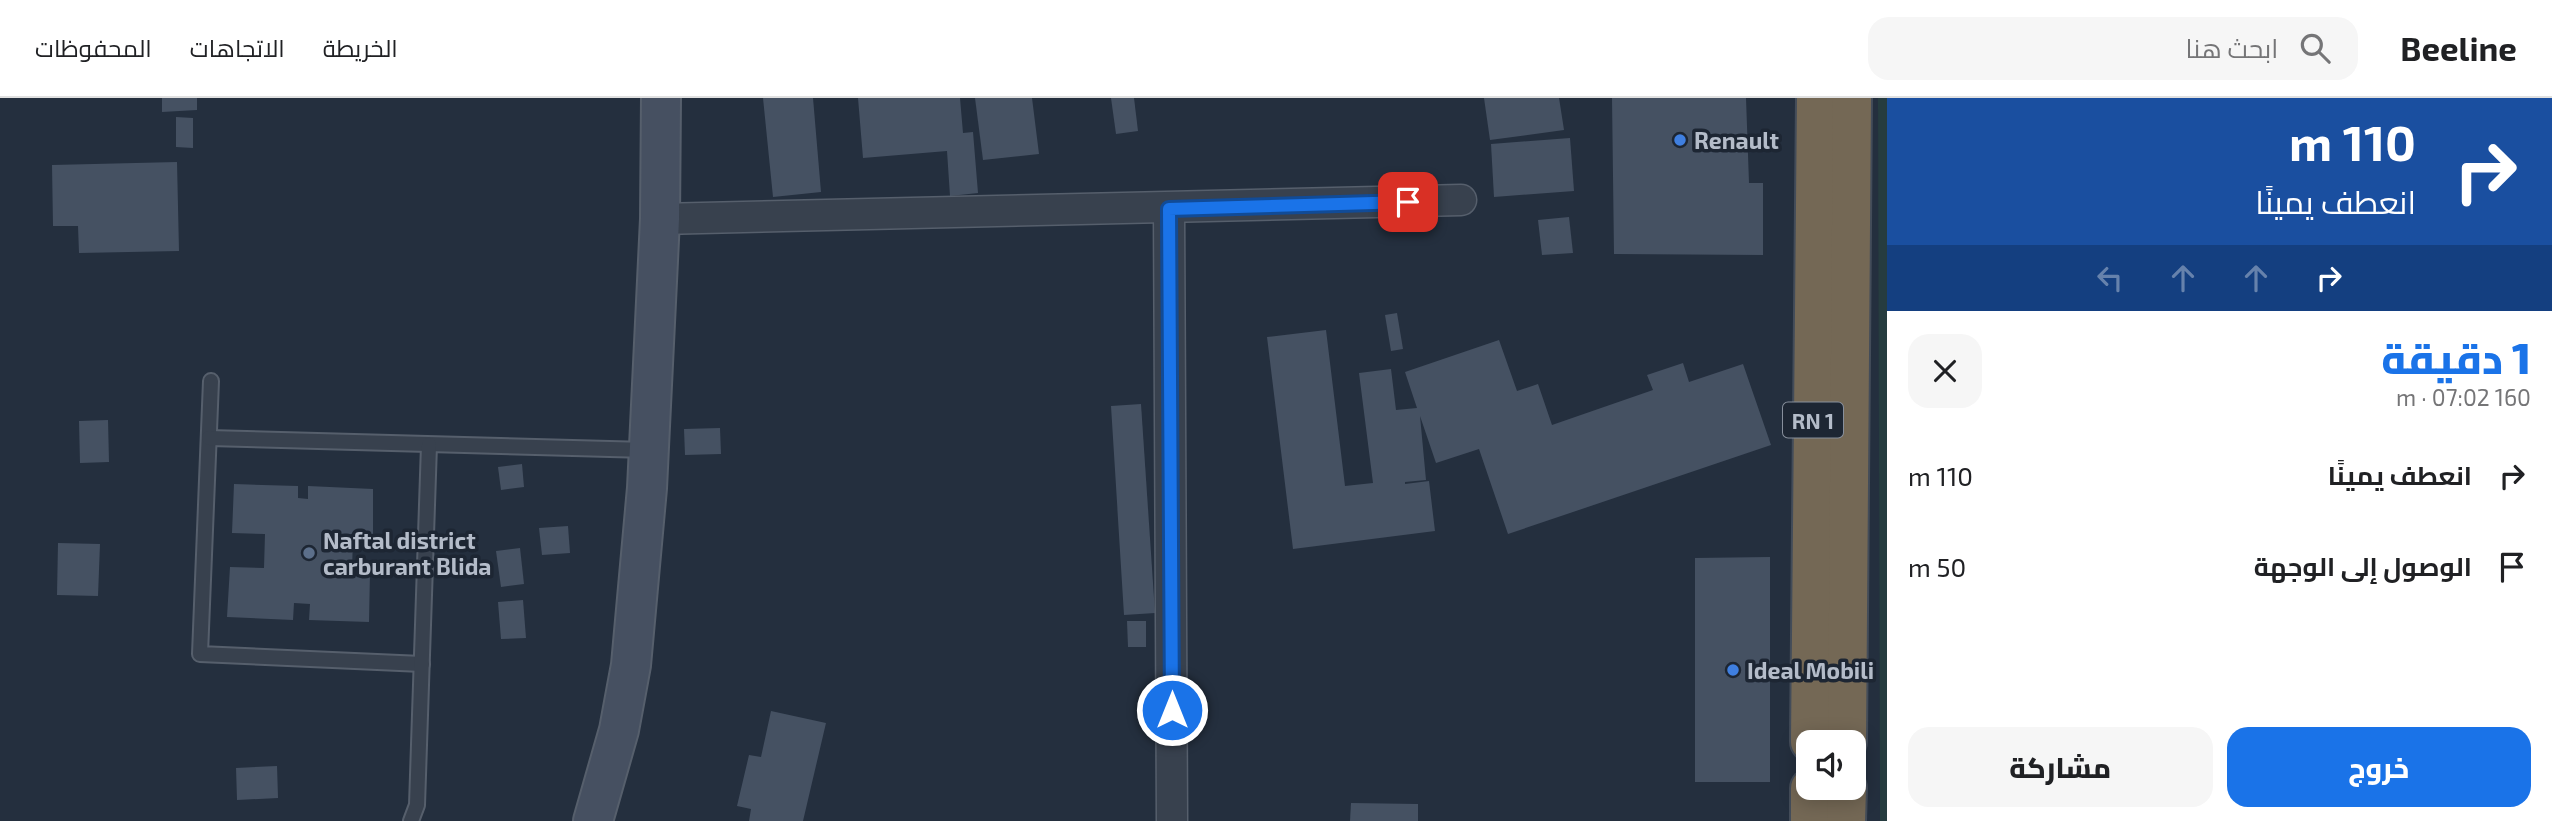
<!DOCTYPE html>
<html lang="ar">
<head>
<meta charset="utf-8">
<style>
  body { margin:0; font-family:"Exo 2",Cairo,sans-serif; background:#f6f6f6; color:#202124; direction:rtl; height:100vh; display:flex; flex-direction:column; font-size:26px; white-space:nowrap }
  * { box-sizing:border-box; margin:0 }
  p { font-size:23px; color:#757577 }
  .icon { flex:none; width:38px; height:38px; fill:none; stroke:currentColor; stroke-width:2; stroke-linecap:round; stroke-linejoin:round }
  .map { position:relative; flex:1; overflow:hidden; direction:ltr }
  .side { display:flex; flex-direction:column; background:#fff; width:665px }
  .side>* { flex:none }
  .hud { background:#1a4fa0; color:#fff; overflow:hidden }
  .buttons { position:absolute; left:1796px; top:632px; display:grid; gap:14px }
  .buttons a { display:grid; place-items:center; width:70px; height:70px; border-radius:14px; background:#fff; box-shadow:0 4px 18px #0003; font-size:35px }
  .pin { position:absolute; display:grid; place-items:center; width:60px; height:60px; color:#fff; margin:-30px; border-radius:14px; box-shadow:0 4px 10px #0006 }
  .me { position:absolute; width:77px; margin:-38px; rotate:0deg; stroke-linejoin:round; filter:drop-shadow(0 0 5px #0008) }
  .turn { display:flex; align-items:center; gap:24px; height:147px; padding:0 21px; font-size:32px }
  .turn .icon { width:91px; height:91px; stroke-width:2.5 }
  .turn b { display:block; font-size:49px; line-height:60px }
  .lanes { display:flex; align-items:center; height:66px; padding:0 21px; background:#0003; justify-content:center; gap:35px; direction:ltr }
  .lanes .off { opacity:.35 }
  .round { display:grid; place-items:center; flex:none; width:74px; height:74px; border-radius:21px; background:#f6f6f6 }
  .head { display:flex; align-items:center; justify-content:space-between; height:119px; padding:0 21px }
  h1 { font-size:42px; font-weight:800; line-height:52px; color:#1a73e8 }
  .primary-button { display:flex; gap:14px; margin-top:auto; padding:14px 21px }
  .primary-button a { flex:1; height:80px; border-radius:21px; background:#1a73e8; color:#fff; font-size:28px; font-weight:800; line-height:80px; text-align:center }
  .primary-button a+a { background:#f6f6f6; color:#202124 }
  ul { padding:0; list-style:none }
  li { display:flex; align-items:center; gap:21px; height:91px; padding:0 21px }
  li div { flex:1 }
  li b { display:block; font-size:26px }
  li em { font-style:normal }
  header { display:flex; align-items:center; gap:42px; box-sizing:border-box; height:98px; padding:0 35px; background:#fff; border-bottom:2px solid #e0e0e0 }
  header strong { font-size:33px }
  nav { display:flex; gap:38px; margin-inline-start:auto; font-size:24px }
  .search { width:490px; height:63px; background:#f6f6f6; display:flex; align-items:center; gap:18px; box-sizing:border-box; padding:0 24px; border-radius:21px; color:#757577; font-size:26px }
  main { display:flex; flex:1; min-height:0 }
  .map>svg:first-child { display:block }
  .green { fill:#263c3f }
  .building { fill:#455162 }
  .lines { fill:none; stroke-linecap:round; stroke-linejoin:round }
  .lane-casing { stroke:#565f6c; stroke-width:18 }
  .street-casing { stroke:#565f6c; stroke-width:33 }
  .secondary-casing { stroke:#565f6c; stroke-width:42 }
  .highway-casing { stroke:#434c59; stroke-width:42 }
  .lane { stroke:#38414e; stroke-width:14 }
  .street { stroke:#38414e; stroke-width:30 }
  .secondary { stroke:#465061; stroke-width:38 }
  .highway { stroke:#746855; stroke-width:38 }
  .route-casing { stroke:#114b97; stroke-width:18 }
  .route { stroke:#1a73e8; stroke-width:12 }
  .shop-dot { fill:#3f7fe0; stroke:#1d2633; stroke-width:2.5 }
  .service-dot { fill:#5c6f8a; stroke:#1d2633; stroke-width:2.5 }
  .labels { text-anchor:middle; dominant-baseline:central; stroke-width:7; stroke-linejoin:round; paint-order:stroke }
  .shield { fill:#1d2633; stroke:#878f9c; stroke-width:2 }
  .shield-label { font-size:21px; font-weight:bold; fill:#b4bcc9 }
  .poi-label { font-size:23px; font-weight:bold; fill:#b4bcc9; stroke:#1d2633; text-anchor:start }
</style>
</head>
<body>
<header>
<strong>Beeline</strong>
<div class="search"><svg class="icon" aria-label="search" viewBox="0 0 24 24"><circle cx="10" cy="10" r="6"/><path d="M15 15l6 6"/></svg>ابحث هنا</div>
<nav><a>الخريطة</a><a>الاتجاهات</a><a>المحفوظات</a></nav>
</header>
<main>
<section class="side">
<div class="hud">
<div class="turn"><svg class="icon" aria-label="right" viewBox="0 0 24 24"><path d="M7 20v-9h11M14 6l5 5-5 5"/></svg><div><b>110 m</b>انعطف يمينًا</div></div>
<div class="lanes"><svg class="icon off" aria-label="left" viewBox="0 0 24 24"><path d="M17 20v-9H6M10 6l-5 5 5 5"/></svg><svg class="icon off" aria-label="ahead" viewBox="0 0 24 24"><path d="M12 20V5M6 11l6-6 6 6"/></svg><svg class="icon off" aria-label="ahead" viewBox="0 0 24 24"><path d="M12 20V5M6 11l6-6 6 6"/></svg><svg class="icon" aria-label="right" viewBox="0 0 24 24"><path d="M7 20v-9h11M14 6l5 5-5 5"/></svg></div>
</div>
<div class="head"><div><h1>1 دقيقة</h1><p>160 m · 07:02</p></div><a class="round"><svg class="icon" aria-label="close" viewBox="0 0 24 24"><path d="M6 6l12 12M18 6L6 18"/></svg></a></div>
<ul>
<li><svg class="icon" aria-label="right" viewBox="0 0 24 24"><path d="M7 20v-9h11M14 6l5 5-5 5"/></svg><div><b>انعطف يمينًا</b></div><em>110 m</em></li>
<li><svg class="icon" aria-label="arrive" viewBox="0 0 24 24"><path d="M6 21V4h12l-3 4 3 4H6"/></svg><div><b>الوصول إلى الوجهة</b></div><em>50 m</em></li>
</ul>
<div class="primary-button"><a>خروج</a><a>مشاركة</a></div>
</section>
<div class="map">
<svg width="1887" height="723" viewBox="0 0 1887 723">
  <rect width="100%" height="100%" fill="#242f3e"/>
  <polygon class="green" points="1878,0 1887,0 1887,723 1880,723"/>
  <g class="building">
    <polygon points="162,0 197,0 197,12 162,14"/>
    <polygon points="763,0 813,0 821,94 773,99"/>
    <polygon points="858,0 960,0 963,35 973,34 978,95 950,98 947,53 863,60"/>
    <polygon points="975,0 1032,0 1039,56 983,62"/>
    <polygon points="1111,0 1134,0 1138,33 1116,36"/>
    <polygon points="1484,0 1559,0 1564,32 1490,42"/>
    <polygon points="1612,0 1746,0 1749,85 1763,85 1763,157 1614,156"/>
    <polygon points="176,19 193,20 193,50 176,49"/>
    <polygon points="1570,40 1574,93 1494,99 1491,46"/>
    <polygon points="177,64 179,153 79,155 78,128 53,128 52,67"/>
    <polygon points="1569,119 1573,155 1542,157 1538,122"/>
    <polygon points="1397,215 1403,251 1391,253 1385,217"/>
    <polygon points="1326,232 1345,388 1373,385 1359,275 1391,271 1396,312 1417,310 1405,274 1499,242 1517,293 1538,286 1552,327 1653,292 1647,277 1683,265 1689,284 1743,266 1771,347 1508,436 1479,351 1436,365 1420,318 1426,382 1405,384 1405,386 1429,383 1435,433 1293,451 1267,239"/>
    <polygon points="1141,306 1155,515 1124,517 1111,308"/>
    <polygon points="108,322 109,364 80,365 79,323"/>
    <polygon points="720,330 721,356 685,357 684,331"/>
    <polygon points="522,366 524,389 501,392 498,369"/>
    <polygon points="234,386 298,388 298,400 308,401 308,388 373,391 373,440 353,439 352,473 370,474 369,524 309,522 310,506 294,505 293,522 227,519 230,469 264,470 265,436 232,435"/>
    <polygon points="568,428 570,455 542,457 539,430"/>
    <polygon points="58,445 100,446 98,498 57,497"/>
    <polygon points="520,450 524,486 501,489 496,453"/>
    <polygon points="1770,459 1770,684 1695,684 1695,460"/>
    <polygon points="523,502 526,540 501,541 498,504"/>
    <polygon points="1127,523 1146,523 1146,549 1128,549"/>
    <polygon points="771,613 826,625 803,723 749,723 751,711 737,708 749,657 761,659"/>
    <polygon points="277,668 278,700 237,702 236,670"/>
    <polygon points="1351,705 1418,706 1418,723 1350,723"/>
  </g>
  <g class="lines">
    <defs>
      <g id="lane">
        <polyline points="211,283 200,556 422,566"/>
        <polyline points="209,340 647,352"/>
        <polyline points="411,723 417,707 429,347"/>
      </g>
      <g id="street">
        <polyline points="1169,111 1172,723"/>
        <polyline points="660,121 1461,102"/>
      </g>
      <polyline id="secondary" points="593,723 619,632 631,567 647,390 660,121 661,0"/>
      <g id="highway">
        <polyline points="1810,644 1816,0"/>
        <polyline points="1847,644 1852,0"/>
        <polyline points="1810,723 1810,690"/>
        <polyline points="1846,723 1847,690"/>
      </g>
    </defs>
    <use href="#lane" class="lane-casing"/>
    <use href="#street" class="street-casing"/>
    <use href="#secondary" class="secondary-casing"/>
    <use href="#highway" class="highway-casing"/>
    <use href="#lane" class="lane"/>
    <use href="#street" class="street"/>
    <use href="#secondary" class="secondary"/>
    <use href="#highway" class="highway"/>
  </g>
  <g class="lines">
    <defs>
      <polyline id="route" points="1172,612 1169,111 1408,104"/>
    </defs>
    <use href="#route" class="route-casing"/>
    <use href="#route" class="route"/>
  </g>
  <g class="shop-dot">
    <circle cx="1680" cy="42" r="7"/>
    <circle cx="1733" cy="572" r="7"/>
  </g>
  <circle class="service-dot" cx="309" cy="455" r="7"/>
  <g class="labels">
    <rect class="shield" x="1783" y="304.5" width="60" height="35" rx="5"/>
    <g class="shield-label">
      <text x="1813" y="322">RN 1</text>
    </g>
    <g class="poi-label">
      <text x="1694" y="42">Renault</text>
      <text x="323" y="442">Naftal district<tspan x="323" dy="26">carburant Blida</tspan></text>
      <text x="1747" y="572">Ideal Mobili</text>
    </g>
  </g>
</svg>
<div class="buttons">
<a><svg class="icon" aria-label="sound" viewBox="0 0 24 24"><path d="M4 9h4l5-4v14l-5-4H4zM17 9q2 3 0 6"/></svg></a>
</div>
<div class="pin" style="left:1408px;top:104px;background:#d93025"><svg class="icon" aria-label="arrive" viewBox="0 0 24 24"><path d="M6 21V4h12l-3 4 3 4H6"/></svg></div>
<svg class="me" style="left:1172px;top:612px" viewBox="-20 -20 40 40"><circle r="17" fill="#1a73e8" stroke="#fff" stroke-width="3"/><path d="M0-11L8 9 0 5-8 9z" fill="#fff"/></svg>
</div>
</main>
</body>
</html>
